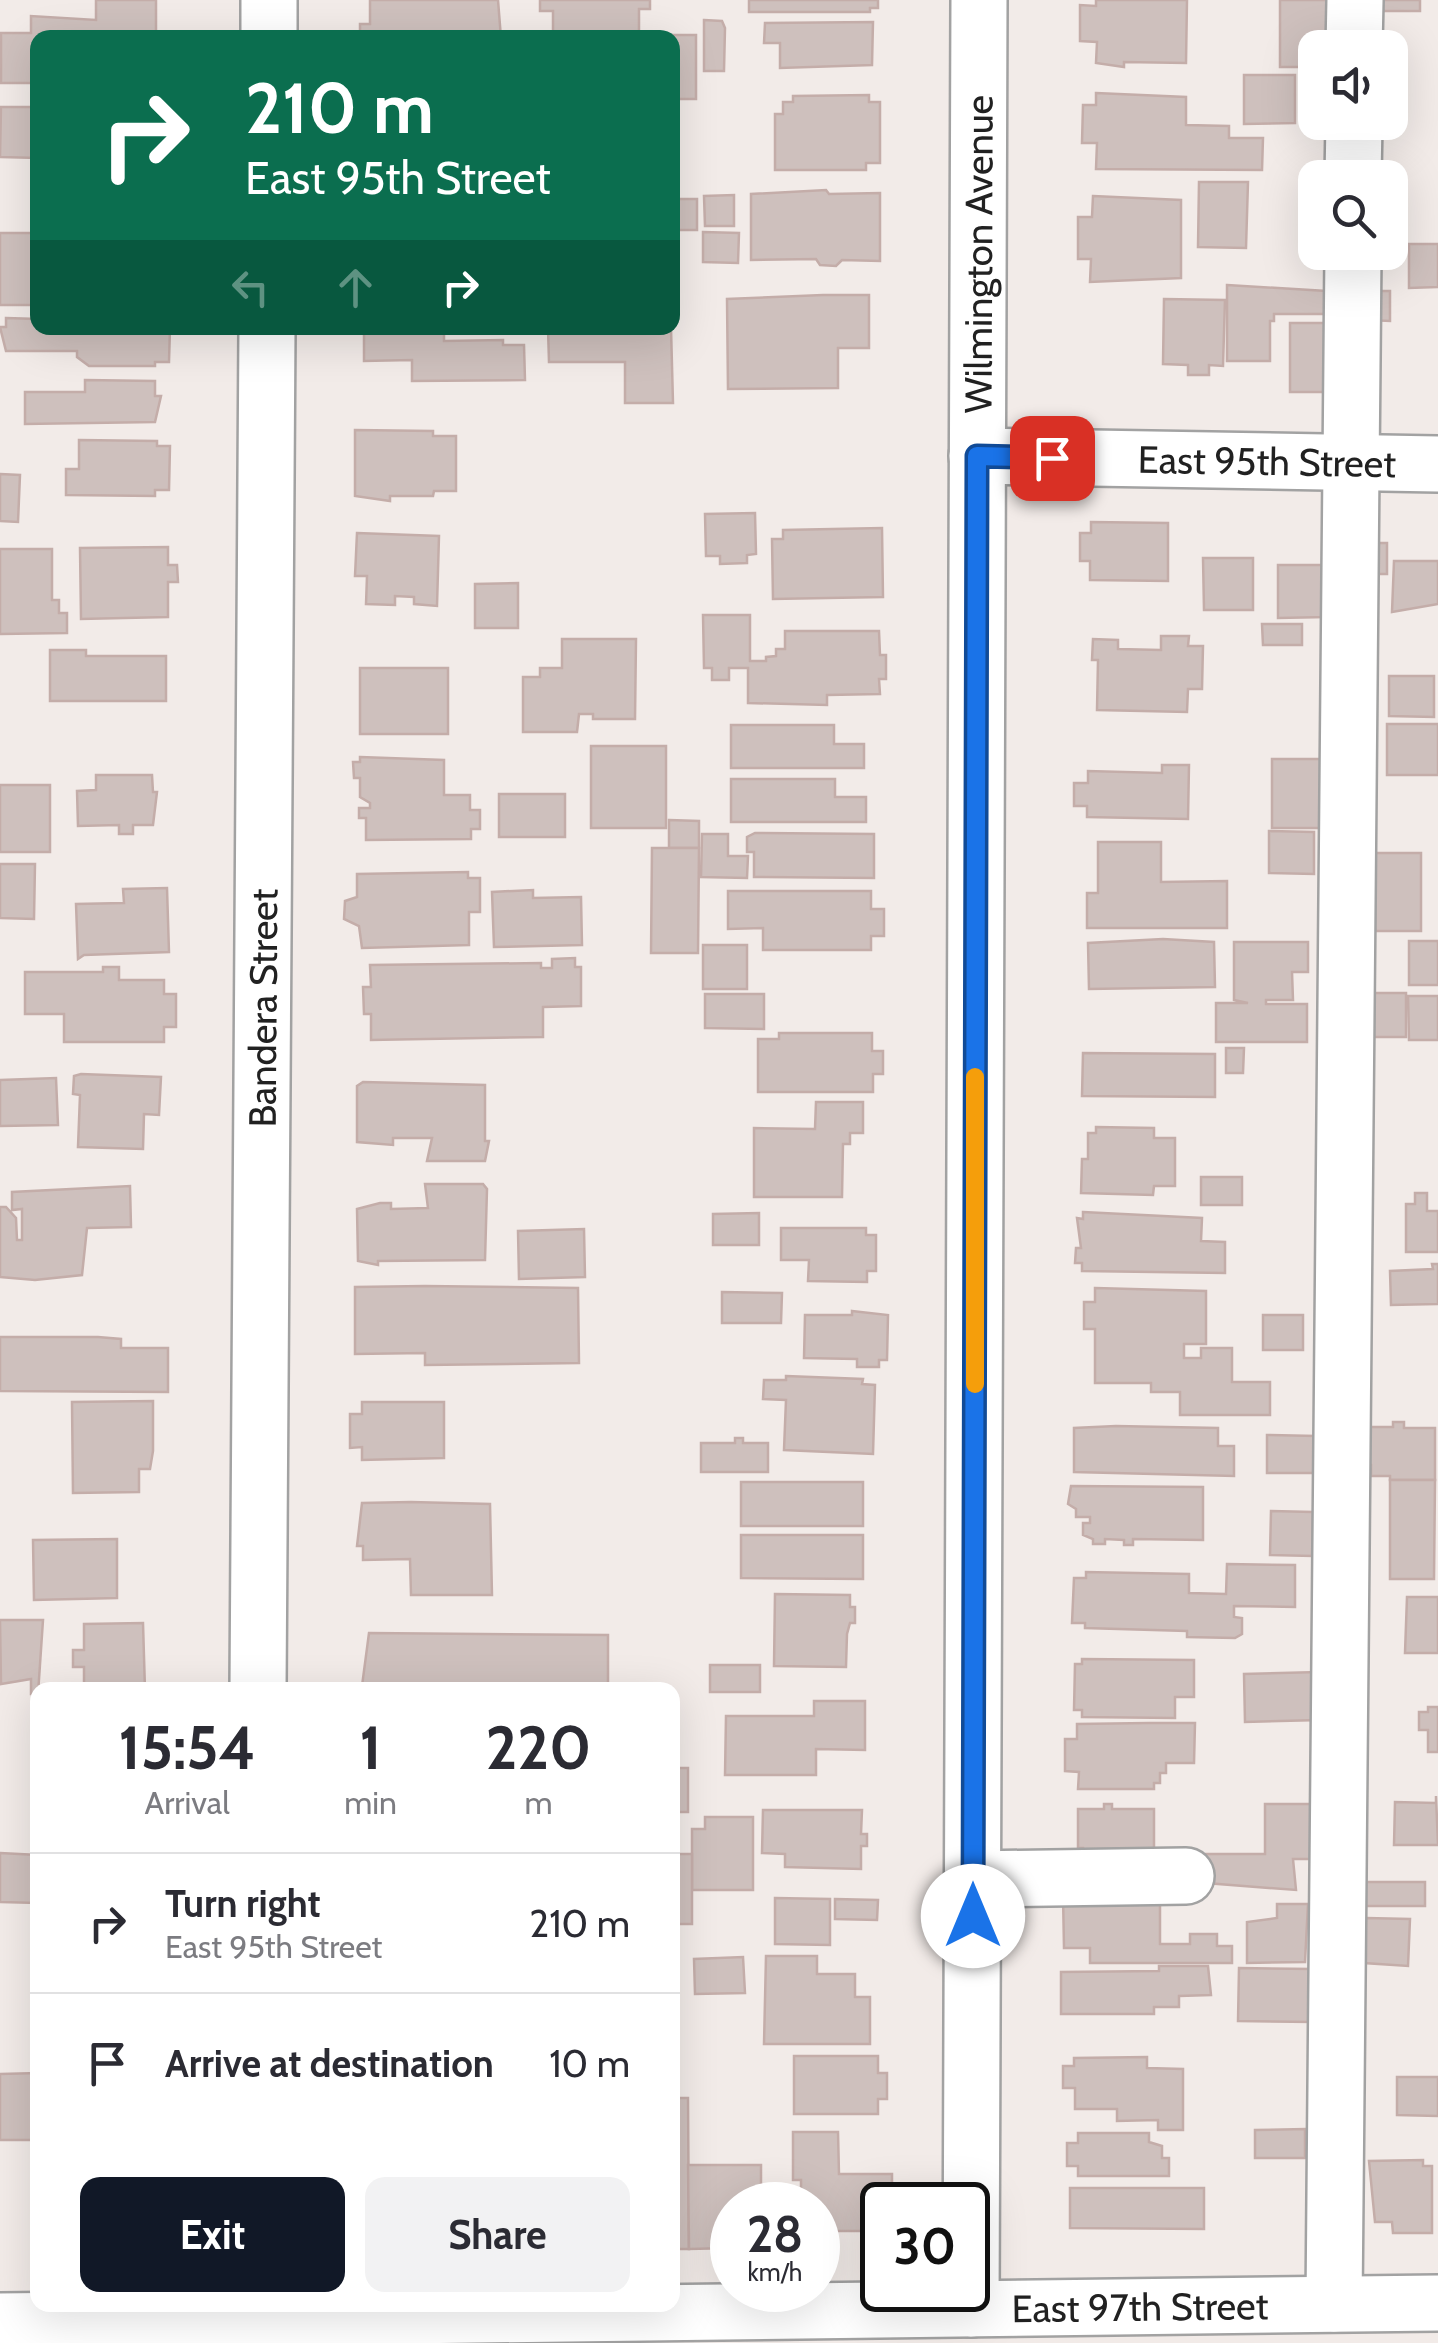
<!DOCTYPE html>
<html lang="en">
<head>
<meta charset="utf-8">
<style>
  body { margin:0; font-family:Cabin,sans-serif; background:#f2f2f3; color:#2b2b33; height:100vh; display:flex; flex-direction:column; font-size:38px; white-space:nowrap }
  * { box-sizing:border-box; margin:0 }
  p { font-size:32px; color:#7c7c81 }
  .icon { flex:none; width:55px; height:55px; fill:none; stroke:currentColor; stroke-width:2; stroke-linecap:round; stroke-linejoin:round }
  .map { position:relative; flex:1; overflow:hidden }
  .side { position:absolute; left:30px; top:1682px; width:650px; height:630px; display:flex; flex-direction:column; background:#fff; border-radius:20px; box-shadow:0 10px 40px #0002 }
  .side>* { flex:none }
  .guide { position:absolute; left:30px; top:30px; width:650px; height:305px; border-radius:20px; box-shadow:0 10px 40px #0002; background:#0b6e4f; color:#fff; overflow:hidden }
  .buttons { position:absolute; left:1298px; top:30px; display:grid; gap:20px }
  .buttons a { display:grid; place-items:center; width:110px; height:110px; border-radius:20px; background:#fff; box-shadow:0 10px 40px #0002; font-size:50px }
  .speed { position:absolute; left:710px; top:2182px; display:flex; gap:20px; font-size:50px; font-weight:700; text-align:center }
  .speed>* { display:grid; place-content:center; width:130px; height:130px; border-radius:50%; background:#fff; box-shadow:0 10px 40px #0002; line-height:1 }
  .speed small { font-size:25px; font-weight:400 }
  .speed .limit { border:5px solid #111; border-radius:15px; background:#fff; color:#111 }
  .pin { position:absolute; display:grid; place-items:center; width:85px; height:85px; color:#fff; margin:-42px; border-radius:20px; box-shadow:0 5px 15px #0006 }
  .me { position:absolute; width:110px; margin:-55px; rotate:0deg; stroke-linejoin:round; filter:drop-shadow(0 0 8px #0008) }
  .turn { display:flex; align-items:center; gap:35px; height:210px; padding:0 50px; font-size:45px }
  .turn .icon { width:130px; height:130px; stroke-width:2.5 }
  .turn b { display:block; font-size:70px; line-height:85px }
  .lanes { display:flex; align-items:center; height:95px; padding:0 50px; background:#0003; justify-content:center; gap:50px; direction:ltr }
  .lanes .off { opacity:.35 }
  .eta { display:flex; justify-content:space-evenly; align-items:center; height:170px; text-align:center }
  .eta b { font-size:60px; font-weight:800; line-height:70px }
  .action { display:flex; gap:20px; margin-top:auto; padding:20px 50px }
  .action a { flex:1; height:115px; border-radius:20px; background:#111827; color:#fff; font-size:40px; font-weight:800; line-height:115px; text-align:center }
  .action a+a { background:#f2f2f3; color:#2b2b33 }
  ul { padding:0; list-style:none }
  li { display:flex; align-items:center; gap:30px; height:140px; padding:0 50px; border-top:2px solid #e1e1e2 }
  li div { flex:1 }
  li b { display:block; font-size:38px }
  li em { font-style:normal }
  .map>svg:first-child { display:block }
  .building { fill:#cec0bd; stroke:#c4ada9; stroke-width:2.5 }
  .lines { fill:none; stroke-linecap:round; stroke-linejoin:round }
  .minor-casing { stroke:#a2a2a2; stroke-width:60 }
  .minor { stroke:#fff; stroke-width:55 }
  .route-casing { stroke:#114b97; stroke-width:25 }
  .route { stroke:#1a73e8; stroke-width:18 }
  .slow { stroke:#f59e0b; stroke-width:18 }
  .labels { text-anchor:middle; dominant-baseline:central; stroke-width:8; stroke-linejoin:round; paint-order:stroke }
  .street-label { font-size:38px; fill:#212121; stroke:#fff }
</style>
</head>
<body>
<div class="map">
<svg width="1438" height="2343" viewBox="0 0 1438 2343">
  <rect width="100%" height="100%" fill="#f2ebe8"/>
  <g class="building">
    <polygon points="96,0 156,0 156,38 38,38 38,83 1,83 1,33 31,33 31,16 96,20"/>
    <polygon points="370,0 498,0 501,38 360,38 360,24 370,24"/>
    <polygon points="540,0 650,0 650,9 639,9 639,38 553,38 553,11 540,11"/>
    <polygon points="749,0 878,0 878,8 870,8 870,12 749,12"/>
    <polygon points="1096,0 1187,0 1186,63 1124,62 1124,67 1096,63 1097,42 1080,41 1080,5 1096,6"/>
    <polygon points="1280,0 1329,0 1332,48 1315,48 1315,67 1280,67"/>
    <rect x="1375" y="0" width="45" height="11"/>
    <polygon points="704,20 722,21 725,28 724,71 704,71"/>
    <polygon points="873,22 872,65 780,68 780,43 764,43 765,23"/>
    <polygon points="648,35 696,35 696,99 672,99 672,38"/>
    <polygon points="1244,75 1295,75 1295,123 1244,124"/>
    <polygon points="1096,93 1186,97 1186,125 1229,126 1229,138 1263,138 1262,170 1096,169 1097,143 1082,143 1083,105 1096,105"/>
    <polygon points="869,95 869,102 880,102 880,163 866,163 866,170 775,170 775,114 783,114 783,102 793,102 793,96"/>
    <polygon points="1,107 38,107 38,158 0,157"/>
    <polygon points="1199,182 1248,182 1246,248 1198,247"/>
    <polygon points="826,190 829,194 880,193 880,261 842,260 836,266 820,265 816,259 751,260 751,194"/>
    <polygon points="734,195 734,226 705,226 704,196"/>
    <polygon points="1093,196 1181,200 1181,278 1090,282 1091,259 1078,259 1078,217 1092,217"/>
    <rect x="672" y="199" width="25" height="31"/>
    <polygon points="703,232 739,233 738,263 703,262"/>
    <rect x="0" y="233" width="38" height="72"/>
    <polygon points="1409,244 1438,244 1438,287 1409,288"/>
    <polygon points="1227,285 1326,291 1326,314 1274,314 1274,321 1270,321 1270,361 1227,361"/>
    <polygon points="1370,291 1390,291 1390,321 1369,320"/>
    <polygon points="823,295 869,295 869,348 838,348 838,388 728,389 727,299"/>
    <polygon points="1164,299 1225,300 1223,366 1209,365 1209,375 1188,375 1188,365 1163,364"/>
    <polygon points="6,318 38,319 38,328 170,328 169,362 155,362 155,366 89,366 77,357 77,351 6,351 0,327 6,327"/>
    <rect x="1290" y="323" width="39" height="69"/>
    <polygon points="364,328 444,328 444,341 503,340 503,345 524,345 525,380 412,381 412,360 364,361"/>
    <polygon points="548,328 671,328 673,403 625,403 625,362 549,362"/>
    <polygon points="85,380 155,381 155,396 161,396 155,422 25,424 25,392 85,392"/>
    <polygon points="355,430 433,431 433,436 456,436 456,491 434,491 433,496 390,496 390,501 355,496"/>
    <polygon points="79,440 157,441 157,446 170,446 169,490 155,490 155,496 66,495 66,469 79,469"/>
    <polygon points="0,474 20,475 18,522 0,521"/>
    <polygon points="755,513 756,554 747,555 747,563 720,564 720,556 706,556 705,514"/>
    <polygon points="1091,522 1168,523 1168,581 1090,580 1090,561 1080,561 1080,533 1091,533"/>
    <polygon points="882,528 883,597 773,599 772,539 783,539 783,530"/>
    <polygon points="357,533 439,536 437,606 414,604 414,597 395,596 395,605 366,604 367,576 355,576"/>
    <polygon points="1371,543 1387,543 1387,574 1367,574"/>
    <polygon points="168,547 168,565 177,565 178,582 168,582 168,617 81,619 80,548"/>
    <polygon points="0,549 52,549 52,600 59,600 59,613 67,613 67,633 0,634"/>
    <polygon points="1203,558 1253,558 1253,610 1204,610"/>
    <polygon points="1394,561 1438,561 1438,604 1392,612"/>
    <polygon points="1278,565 1327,565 1327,617 1278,618"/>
    <polygon points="518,583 518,628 475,628 475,584"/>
    <polygon points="703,615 750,615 750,661 766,661 766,657 776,656 776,649 785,649 785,631 879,631 880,655 886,655 886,679 879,679 880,694 827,695 827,705 748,703 748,668 729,668 729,680 712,680 712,668 704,668"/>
    <polygon points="1262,624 1302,624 1302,645 1263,645"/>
    <polygon points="1161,636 1189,636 1188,646 1203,646 1202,689 1188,689 1187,712 1097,710 1098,660 1092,660 1093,639 1118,640 1118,649 1161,650"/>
    <polygon points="562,639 636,639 635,719 593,719 593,714 579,714 577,732 523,732 523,677 540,677 540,668 562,668"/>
    <polygon points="50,650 86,650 86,656 166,656 166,701 50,701"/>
    <rect x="360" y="668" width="88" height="66"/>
    <polygon points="1389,676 1434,676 1434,717 1389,716"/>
    <rect x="1387" y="724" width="51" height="51"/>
    <polygon points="731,725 834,725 834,744 864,744 864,768 731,768"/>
    <rect x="591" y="746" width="75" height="82"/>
    <polygon points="360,757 444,760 444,795 470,795 470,810 480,810 480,829 471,829 471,839 366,840 366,818 359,818 359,808 370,808 370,803 360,797 360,778 354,778 353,762 360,762"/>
    <rect x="1272" y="759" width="50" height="69"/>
    <polygon points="1162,765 1189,765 1188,819 1087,817 1087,806 1074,806 1074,783 1088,783 1088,771 1162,773"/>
    <polygon points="96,775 152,775 153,792 157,792 153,825 133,825 133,834 119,834 119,825 78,826 77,791 96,790"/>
    <polygon points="731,779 835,779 835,797 866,797 866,822 731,822"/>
    <rect x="0" y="785" width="50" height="67"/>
    <rect x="499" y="794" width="66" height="43"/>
    <polygon points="669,820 699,821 699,848 669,848"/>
    <polygon points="1269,831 1314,832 1314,874 1269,873"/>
    <polygon points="755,833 874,834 874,878 754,877 754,852 747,852 747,837"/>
    <polygon points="702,834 728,834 728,856 748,856 747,878 701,877"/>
    <polygon points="1098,842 1161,842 1161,882 1227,881 1227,928 1087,928 1087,893 1098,893"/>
    <polygon points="652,848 699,848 698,953 651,953"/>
    <rect x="1375" y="853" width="46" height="78"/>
    <polygon points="0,864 35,864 34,919 0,918"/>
    <polygon points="468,872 468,878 480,878 480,912 469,912 469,945 362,948 359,926 344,919 345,901 357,897 357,874"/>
    <polygon points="167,888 169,952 84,955 78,959 76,904 124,903 123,889"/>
    <polygon points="533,890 533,898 581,897 582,945 494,947 492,892"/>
    <polygon points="728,891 871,891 871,909 884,909 884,936 871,936 871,950 763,950 763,928 728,929"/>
    <polygon points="1163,939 1214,942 1215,987 1089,989 1088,943"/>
    <rect x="1409" y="941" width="29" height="44"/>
    <polygon points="1234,942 1308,942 1308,972 1292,972 1293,1000 1266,1000 1266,1004 1307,1004 1307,1042 1216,1042 1216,1003 1248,1003 1234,1000"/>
    <rect x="703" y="945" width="44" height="44"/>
    <polygon points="575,958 575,967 581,967 581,1006 543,1007 543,1037 371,1040 371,1014 364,1014 363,987 371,987 370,965 541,963 541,968 552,968 552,959"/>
    <polygon points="103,967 119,967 119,980 164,980 164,994 176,994 176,1027 164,1027 164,1042 64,1042 64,1014 25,1014 25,972 103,972"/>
    <rect x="1366" y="993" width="40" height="44"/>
    <polygon points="705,994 764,994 764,1029 705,1028"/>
    <polygon points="1408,996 1438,996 1438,1040 1409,1040"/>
    <polygon points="779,1033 872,1033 872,1051 883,1051 883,1074 873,1074 873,1092 758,1092 758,1039 779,1039"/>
    <polygon points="1226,1048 1244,1048 1243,1073 1226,1073"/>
    <polygon points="1083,1053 1215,1054 1215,1097 1082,1096"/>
    <polygon points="81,1074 161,1077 159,1115 144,1114 143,1149 78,1147 80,1095 73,1094 74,1076"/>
    <polygon points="56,1078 58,1125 0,1126 0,1080"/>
    <polygon points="363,1082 485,1085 485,1141 489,1141 485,1161 427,1161 432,1138 393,1138 393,1145 357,1142 357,1086"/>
    <polygon points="816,1102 863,1102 863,1133 850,1133 850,1144 843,1144 842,1197 754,1197 754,1128 815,1129"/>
    <polygon points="1096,1127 1154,1128 1154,1138 1175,1138 1175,1186 1154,1186 1153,1195 1081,1193 1082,1159 1088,1159 1088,1133 1096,1133"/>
    <rect x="1201" y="1177" width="41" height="28"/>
    <polygon points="425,1184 483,1184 487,1189 485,1260 378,1261 378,1265 358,1261 357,1209 380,1203 391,1203 391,1209 428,1208"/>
    <polygon points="130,1186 131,1227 87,1228 82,1275 35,1280 0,1277 0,1207 6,1207 16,1218 17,1240 22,1240 22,1209 12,1210 12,1192"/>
    <polygon points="1415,1193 1427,1193 1427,1211 1438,1211 1438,1252 1406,1252 1406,1204 1415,1204"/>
    <polygon points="1083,1212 1202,1218 1201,1241 1225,1242 1225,1273 1082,1271 1082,1263 1075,1263 1076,1248 1081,1248 1077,1218 1083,1219"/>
    <polygon points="759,1213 759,1245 713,1245 713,1214"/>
    <polygon points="781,1228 866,1228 866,1235 876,1235 876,1271 867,1271 867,1282 808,1281 809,1260 781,1260"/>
    <polygon points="584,1229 585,1277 519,1279 518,1231"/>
    <polygon points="1432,1264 1438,1264 1438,1304 1391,1305 1390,1271 1433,1269"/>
    <polygon points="425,1286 578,1288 579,1363 425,1365 425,1353 355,1354 355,1287"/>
    <polygon points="1095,1288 1206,1291 1206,1344 1184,1344 1184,1358 1201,1358 1201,1348 1232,1348 1232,1382 1270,1382 1270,1415 1180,1415 1180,1392 1151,1392 1151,1383 1095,1383 1095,1329 1084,1329 1084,1302 1095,1302"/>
    <polygon points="722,1292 782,1293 781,1323 722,1323"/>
    <polygon points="852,1311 888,1315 887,1360 879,1360 879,1367 857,1367 857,1359 804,1358 805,1315 852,1315"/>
    <rect x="1263" y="1315" width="40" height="35"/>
    <polygon points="0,1337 98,1337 121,1339 121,1348 168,1348 168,1392 0,1391"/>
    <polygon points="786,1376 863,1379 862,1384 875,1385 873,1454 784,1450 786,1400 763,1399 764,1380 786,1380"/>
    <polygon points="153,1401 153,1451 150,1469 139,1469 139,1492 73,1493 72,1402"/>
    <polygon points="362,1402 444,1402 444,1458 362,1460 362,1447 350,1448 350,1414 362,1414"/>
    <polygon points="1393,1422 1404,1422 1404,1428 1435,1428 1435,1480 1390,1480 1390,1476 1371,1476 1371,1465 1362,1465 1362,1427 1393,1427"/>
    <polygon points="1116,1426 1218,1428 1218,1446 1234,1446 1234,1476 1074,1472 1074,1428"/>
    <polygon points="1267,1435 1316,1436 1316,1473 1267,1473"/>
    <polygon points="735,1438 743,1438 743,1443 768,1443 768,1472 701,1472 701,1443 735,1443"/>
    <polygon points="1390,1480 1435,1480 1434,1579 1390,1579"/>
    <rect x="741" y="1482" width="122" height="44"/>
    <polygon points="1071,1486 1203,1487 1203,1540 1133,1539 1133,1545 1124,1545 1124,1540 1105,1539 1105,1544 1093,1544 1093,1539 1083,1535 1083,1523 1090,1523 1090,1517 1076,1517 1076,1509 1068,1504"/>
    <polygon points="411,1502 490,1504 492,1595 411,1595 410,1559 363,1560 363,1546 357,1546 362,1503"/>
    <polygon points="1271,1511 1313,1512 1312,1556 1270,1555"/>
    <polygon points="741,1535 863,1535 863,1579 741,1578"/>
    <polygon points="117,1539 117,1598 34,1600 33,1540"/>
    <polygon points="1227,1564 1295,1565 1295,1607 1234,1606 1234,1617 1242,1618 1242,1634 1235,1638 1187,1637 1187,1631 1085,1628 1085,1623 1072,1623 1074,1578 1086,1578 1086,1572 1189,1574 1189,1593 1226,1594"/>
    <polygon points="775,1594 850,1595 850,1607 855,1607 855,1623 850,1623 847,1634 846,1667 774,1666"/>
    <polygon points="1407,1597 1438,1597 1438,1653 1405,1653"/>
    <polygon points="0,1620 43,1620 38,1694 31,1694 31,1679 1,1684"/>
    <polygon points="143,1623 145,1690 84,1690 84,1667 73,1667 73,1650 84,1650 84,1624"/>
    <polygon points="369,1633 608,1635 608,1690 362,1686"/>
    <polygon points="1082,1659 1194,1660 1194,1697 1175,1697 1175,1718 1082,1717 1082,1710 1074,1710 1075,1664 1082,1664"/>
    <rect x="710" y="1665" width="50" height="27"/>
    <polygon points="1319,1672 1320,1720 1245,1722 1244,1674"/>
    <polygon points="814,1701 865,1701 865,1750 816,1749 816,1775 725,1775 726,1716 814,1716"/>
    <polygon points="1428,1707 1438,1707 1438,1752 1428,1752 1428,1730 1419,1730 1419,1712 1428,1712"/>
    <polygon points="1149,1723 1195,1723 1194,1763 1166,1763 1166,1773 1160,1773 1160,1783 1154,1783 1154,1789 1078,1789 1079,1772 1065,1771 1065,1739 1077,1739 1077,1724"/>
    <rect x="672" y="1768" width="16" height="44"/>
    <polygon points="1436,1796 1438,1845 1394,1845 1395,1802 1436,1803"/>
    <polygon points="1104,1804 1112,1804 1112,1809 1154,1809 1154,1867 1083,1867 1083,1848 1078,1848 1078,1809 1104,1809"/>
    <polygon points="1265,1804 1319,1804 1319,1859 1293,1859 1296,1890 1206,1883 1206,1854 1265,1854"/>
    <polygon points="763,1810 862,1810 861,1834 867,1834 867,1846 861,1846 861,1869 785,1867 785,1854 762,1853"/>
    <polygon points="705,1817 753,1817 753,1890 692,1890 692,1829 705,1829"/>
    <polygon points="0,1853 38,1855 38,1903 0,1902"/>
    <rect x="672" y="1854" width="20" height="70"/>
    <rect x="1362" y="1882" width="63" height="24"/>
    <polygon points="1160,1894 1160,1944 1190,1944 1190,1934 1217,1934 1217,1946 1232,1946 1232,1963 1090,1963 1090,1948 1064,1948 1063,1895"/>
    <polygon points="775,1898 830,1899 830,1945 775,1944"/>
    <polygon points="835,1899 878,1900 877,1920 835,1919"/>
    <polygon points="1277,1904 1308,1904 1305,1962 1247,1963 1247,1922 1277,1918"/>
    <polygon points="1366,1918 1410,1919 1408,1966 1364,1963"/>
    <polygon points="766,1956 817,1956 817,1974 855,1974 855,1997 870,1997 870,2044 764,2044"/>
    <polygon points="743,1957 745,1993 695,1994 694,1959"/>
    <polygon points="1159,1966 1208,1966 1211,1995 1179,1996 1179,2007 1154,2007 1154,2014 1061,2014 1061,1972 1159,1971"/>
    <polygon points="1239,1968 1312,1969 1312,2022 1238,2021"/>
    <polygon points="794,2056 878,2056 878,2073 887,2073 887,2099 878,2099 878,2114 794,2114"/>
    <polygon points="1147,2057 1147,2068 1183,2069 1183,2130 1158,2130 1158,2120 1117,2121 1117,2109 1075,2109 1075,2088 1063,2088 1063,2066 1074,2066 1074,2058"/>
    <polygon points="38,2073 38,2140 0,2140 0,2074"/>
    <polygon points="1397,2077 1438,2077 1438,2116 1397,2115"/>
    <polygon points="672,2098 688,2098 689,2249 672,2249"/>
    <polygon points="1305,2129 1305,2158 1255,2158 1255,2130"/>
    <polygon points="793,2132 838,2132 839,2174 892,2174 892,2205 882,2205 882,2231 818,2231 818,2205 801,2205 801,2180 793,2180"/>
    <polygon points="1078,2133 1149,2133 1149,2142 1162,2146 1162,2158 1169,2158 1169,2176 1078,2176 1078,2166 1067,2166 1067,2143 1078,2143"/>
    <polygon points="1423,2160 1423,2166 1432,2166 1432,2233 1393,2233 1392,2222 1375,2222 1369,2161"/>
    <polygon points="688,2165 761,2165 761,2205 732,2205 732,2248 689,2249"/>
    <polygon points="1070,2188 1204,2188 1204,2229 1070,2228"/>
  </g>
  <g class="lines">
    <defs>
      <g id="minor">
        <polyline points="269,38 269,0"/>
        <polyline points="1354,48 1355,0"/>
        <polyline points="1353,178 1354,122"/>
        <path id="s1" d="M977,456L1438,464"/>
        <path id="s2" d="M258,1690L267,328"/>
        <polyline points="973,1879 1186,1876"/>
        <polyline points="1334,2304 1353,252"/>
        <path id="s3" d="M971,2309L979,0"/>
        <path id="s4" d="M0,2321L1438,2303"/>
      </g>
    </defs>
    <use href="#minor" class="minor-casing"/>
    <use href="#minor" class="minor"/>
  </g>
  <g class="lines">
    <defs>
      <polyline id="route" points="973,1916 977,456 1052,458"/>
    </defs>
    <use href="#route" class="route-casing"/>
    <use href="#route" class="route"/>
    <polyline class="slow" points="975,1384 975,1077"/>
  </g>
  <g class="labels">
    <g class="street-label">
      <text stroke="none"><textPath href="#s3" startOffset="2055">Wilmington Avenue</textPath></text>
      <text stroke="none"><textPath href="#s1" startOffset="290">East 95th Street</textPath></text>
      <text stroke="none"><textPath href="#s2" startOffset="682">Bandera Street</textPath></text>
      <text stroke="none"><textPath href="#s4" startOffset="1140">East 97th Street</textPath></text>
    </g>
  </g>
</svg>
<div class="buttons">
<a><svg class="icon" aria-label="sound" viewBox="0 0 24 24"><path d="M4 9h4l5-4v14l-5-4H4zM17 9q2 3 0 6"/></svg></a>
<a><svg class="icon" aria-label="search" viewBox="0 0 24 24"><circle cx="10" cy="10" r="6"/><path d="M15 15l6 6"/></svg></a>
</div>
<div class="speed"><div>28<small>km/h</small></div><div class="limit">30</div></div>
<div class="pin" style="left:1052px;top:458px;background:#d93025"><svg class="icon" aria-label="arrive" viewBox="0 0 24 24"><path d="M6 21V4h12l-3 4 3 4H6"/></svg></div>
<svg class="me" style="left:973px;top:1916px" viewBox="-20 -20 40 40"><circle r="19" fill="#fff"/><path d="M0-13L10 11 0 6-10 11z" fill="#1a73e8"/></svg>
<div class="guide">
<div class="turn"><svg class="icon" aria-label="right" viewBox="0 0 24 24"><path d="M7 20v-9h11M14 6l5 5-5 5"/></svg><div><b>210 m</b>East 95th Street</div></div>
<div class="lanes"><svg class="icon off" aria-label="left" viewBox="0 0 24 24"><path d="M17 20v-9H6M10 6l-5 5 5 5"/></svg><svg class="icon off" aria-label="ahead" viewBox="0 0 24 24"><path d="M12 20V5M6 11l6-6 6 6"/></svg><svg class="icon" aria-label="right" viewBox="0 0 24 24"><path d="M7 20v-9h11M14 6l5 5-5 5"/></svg></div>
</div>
<section class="side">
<div class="eta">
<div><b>15:54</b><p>Arrival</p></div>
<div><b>1</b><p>min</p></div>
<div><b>220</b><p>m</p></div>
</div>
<ul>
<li><svg class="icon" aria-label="right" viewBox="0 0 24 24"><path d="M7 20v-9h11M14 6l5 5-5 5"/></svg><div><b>Turn right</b><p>East 95th Street</p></div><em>210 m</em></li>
<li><svg class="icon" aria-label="arrive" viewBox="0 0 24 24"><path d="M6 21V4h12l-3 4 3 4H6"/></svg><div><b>Arrive at destination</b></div><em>10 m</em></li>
</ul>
<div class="action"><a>Exit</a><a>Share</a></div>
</section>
</div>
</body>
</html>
